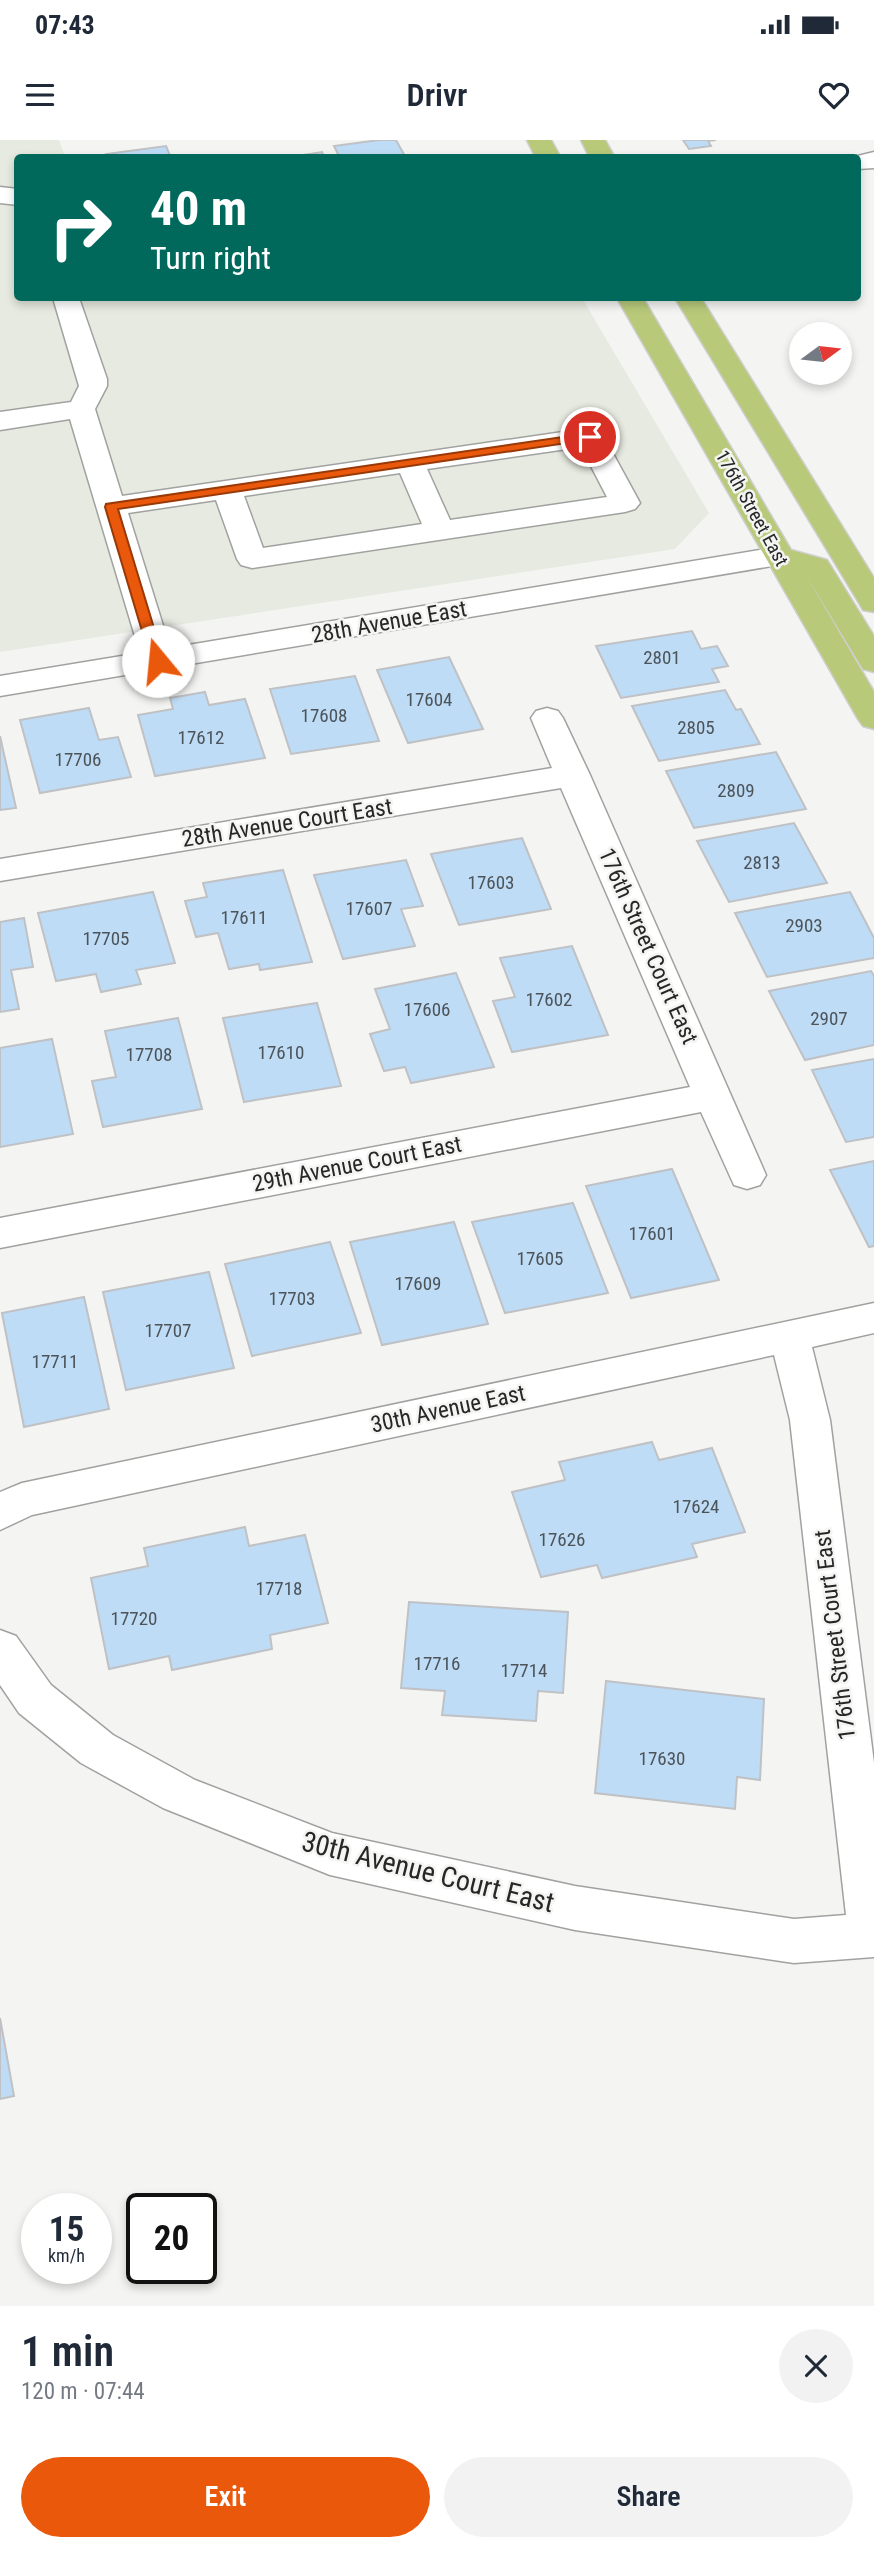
<!DOCTYPE html>
<html lang="en">
<head>
<meta charset="utf-8">
<style>
  body { margin:0; font-family:"Roboto Condensed",sans-serif; background:#f2f2f3; color:#1f2937; height:100vh; display:flex; flex-direction:column; font-size:26px; white-space:nowrap }
  * { box-sizing:border-box; margin:0 }
  p { font-size:23px; color:#747a83 }
  .icon { flex:none; width:38px; height:38px; fill:none; stroke:currentColor; stroke-width:2; stroke-linecap:round; stroke-linejoin:round }
  .map { position:relative; height:2166px; overflow:hidden }
  .side { display:flex; flex-direction:column; background:#fff; flex:1 }
  .side>* { flex:none }
  .hud { position:absolute; left:14px; top:14px; width:847px; height:147px; border-radius:7px; box-shadow:0 4px 10px #0003; background:#00695c; color:#fff; overflow:hidden }
  .needle { width:46px; rotate:75deg }
  .fabs { position:absolute; left:789px; top:182px; display:grid; gap:14px }
  .fabs a { display:grid; place-items:center; width:63px; height:63px; border-radius:50%; background:#fff; box-shadow:0 4px 10px #0003; font-size:35px }
  .speed { position:absolute; left:21px; top:2053px; display:flex; gap:14px; font-size:35px; font-weight:700; text-align:center }
  .speed>* { display:grid; place-content:center; width:91px; height:91px; border-radius:50%; background:#fff; box-shadow:0 4px 10px #0003; line-height:1 }
  .speed small { font-size:18px; font-weight:400 }
  .speed .limit { border:4px solid #111; border-radius:10px; background:#fff; color:#111 }
  .pin { position:absolute; display:grid; place-items:center; width:60px; height:60px; color:#fff; margin:-30px; border:4px solid #fff; border-radius:50%; box-shadow:0 2px 7px #0007 }
  .me { position:absolute; width:77px; margin:-38px; rotate:343deg; stroke-linejoin:round; filter:drop-shadow(0 0 5px #0008) }
  .turn { display:flex; align-items:center; gap:24px; height:147px; padding:0 21px; font-size:32px }
  .turn .icon { width:91px; height:91px; stroke-width:2.5 }
  .turn b { display:block; font-size:49px; line-height:60px }
  .round { display:grid; place-items:center; flex:none; width:74px; height:74px; border-radius:37px; background:#f2f2f3 }
  .head { display:flex; align-items:center; justify-content:space-between; height:119px; padding:0 21px }
  h1 { font-size:42px; font-weight:600; line-height:52px }
  .button { display:flex; gap:14px; margin-top:auto; padding:14px 21px }
  .button a { flex:1; height:80px; border-radius:42px; background:#ea580c; color:#fff; font-size:28px; font-weight:600; line-height:80px; text-align:center }
  .button a+a { background:#f2f2f3; color:#1f2937 }
  .status { display:flex; justify-content:space-between; align-items:center; height:49px; padding:0 35px; background:#fff; direction:ltr }
  .status svg { height:19px; fill:currentColor }
  header { display:flex; justify-content:space-between; align-items:center; height:91px; padding:0 21px; background:#fff; font-size:32px; font-weight:600 }
  .map>svg:first-child { display:block }
  .built { fill:#e7eae0 }
  .building { fill:#bfdcf6; stroke:#bfc1c4; stroke-width:2 }
  .lines { fill:none; stroke-linecap:round; stroke-linejoin:round }
  .minor-casing { stroke:#a1a2a0; stroke-width:3 }
  .major-casing { stroke:#cfcfcf; stroke-width:3 }
  .minor { fill:#fff; fill-rule:evenodd }
  .major { fill:#b8c97a; fill-rule:evenodd }
  .route { fill:#ea580c; stroke:#983908; stroke-width:2 }
  .labels { text-anchor:middle; dominant-baseline:central; stroke-width:5; stroke-linejoin:round; paint-order:stroke }
  .far-street-label { font-size:19px; fill:#262726; stroke:#f4f5f2 }
  .number-label { font-size:19px; fill:#4c545a }
  .street-label { font-size:23px; fill:#262726; stroke:#f4f5f2 }
  .near-street-label { font-size:28px; fill:#262726; stroke:#f4f5f2 }
</style>
</head>
<body>
<div class="status"><b>07:43</b><svg viewBox="0 0 49 12"><path d="M0 12V9h3v3zM5 12V6h3v6zM10 12V3h3v9zM15 12V0h3v12zM26 1h20v11H26zM47 4h2v5h-2z"/></svg></div>
<header><svg class="icon" aria-label="menu" viewBox="0 0 24 24"><path d="M4 6h16M4 12h16M4 18h16"/></svg>Drivr<svg class="icon" aria-label="heart" viewBox="0 0 24 24"><path d="M12 20l-8-8c-3-5 5-10 8-4 3-6 11-1 8 4z"/></svg></header>
<div class="map">
<svg width="874" height="2166" viewBox="0 0 874 2166">
  <rect width="100%" height="100%" fill="#f4f5f2"/>
  <polygon class="built" points="0,0 59,0 65,17 18,18 18,158 582,158 709,373 675,409 0,512"/>
  <g class="building">
    <polygon points="379,0 396,0 406,18 340,18 334,6"/>
    <polygon points="683,0 716,0 708,1 711,6 689,9"/>
    <polygon points="166,6 171,18 107,18 106,14"/>
    <polygon points="322,12 325,18 284,18"/>
    <polygon points="692,491 701,509 717,506 728,526 712,529 719,542 621,558 596,506"/>
    <polygon points="449,517 483,589 408,603 377,530"/>
    <polygon points="355,536 379,601 291,614 270,549"/>
    <polygon points="725,550 736,570 741,569 760,604 659,621 632,566"/>
    <polygon points="205,552 209,565 245,559 265,618 155,636 138,575 173,569 170,558"/>
    <polygon points="89,568 99,600 118,597 131,637 40,653 20,580"/>
    <polygon points="0,596 16,668 0,670"/>
    <polygon points="776,612 806,669 694,688 666,631"/>
    <polygon points="794,683 827,743 729,762 697,701"/>
    <polygon points="522,698 551,769 459,785 431,714"/>
    <polygon points="406,720 423,766 401,769 415,806 343,819 314,735"/>
    <polygon points="283,730 312,822 260,830 259,824 229,829 218,793 196,797 185,761 207,757 203,743"/>
    <polygon points="153,752 175,823 136,830 141,844 101,852 96,834 56,841 38,773"/>
    <polygon points="850,752 874,798 874,818 767,837 735,773"/>
    <polygon points="24,778 33,827 11,830 19,869 0,872 0,782"/>
    <polygon points="572,806 608,895 512,912 493,861 515,857 500,818"/>
    <polygon points="871,831 874,836 874,905 805,920 769,851"/>
    <polygon points="456,833 494,927 411,943 405,927 384,931 370,894 390,889 375,849"/>
    <polygon points="317,863 341,946 244,962 223,878"/>
    <polygon points="178,878 202,969 103,987 92,941 116,937 105,891"/>
    <polygon points="52,899 73,994 0,1007 0,908"/>
    <polygon points="874,919 874,997 846,1002 812,930"/>
    <polygon points="874,1021 874,1106 869,1107 830,1030"/>
    <polygon points="672,1029 719,1140 631,1158 586,1046"/>
    <polygon points="573,1063 608,1153 505,1173 472,1082"/>
    <polygon points="454,1082 488,1184 382,1205 350,1102"/>
    <polygon points="330,1102 361,1193 252,1216 225,1124"/>
    <polygon points="209,1132 234,1228 126,1250 103,1152"/>
    <polygon points="84,1157 109,1269 24,1287 2,1173"/>
    <polygon points="652,1302 659,1320 712,1308 745,1392 692,1404 697,1417 602,1438 597,1425 541,1437 512,1352 565,1340 559,1322"/>
    <polygon points="245,1387 249,1406 305,1395 328,1483 270,1495 272,1509 172,1530 169,1516 109,1529 91,1438 148,1426 144,1408"/>
    <polygon points="409,1462 568,1472 563,1553 538,1551 536,1581 442,1575 445,1551 401,1548"/>
    <polygon points="606,1541 764,1559 760,1640 737,1637 735,1669 595,1653"/>
    <polygon points="0,1878 14,1956 0,1959"/>
  </g>
  <g class="lines">
    <defs>
      <g id="minor">
        <polygon points="874,12 874,28 858,29 858,18 849,18"/>
        <polygon points="0,47 18,49 18,65 0,63"/>
        <path d="M53,158H79L107,239V246L95,269L122,356L590,288L600,291L604,297L640,363L635,369L625,372L252,428L241,425L237,419L216,360L128,373L170,508L778,407L789,410L793,416L789,422L778,425L0,556V536L140,513L70,279L0,290V272L71,262L79,246ZM581,307L607,357L450,380L427,329ZM400,333L422,384L263,408L244,356Z"/>
        <polygon points="547,568 558,571 563,578 590,635 766,1035 760,1045 747,1049 734,1045 701,972 0,1108 0,1078 690,947 561,648 0,741 0,719 552,628 531,578 536,571"/>
        <polygon points="874,1163 874,1193 812,1207 830,1280 874,1623 874,1817 794,1823 575,1790 330,1735 163,1668 81,1623 19,1573 0,1545 0,1490 16,1496 51,1545 113,1595 195,1640 332,1693 575,1746 794,1779 846,1775 790,1280 774,1215 32,1375 0,1390 0,1352 22,1343"/>
      </g>
      <g id="major">
        <polygon points="527,0 551,0 561,18 536,18"/>
        <polygon points="581,0 605,0 615,18 590,18"/>
        <polygon points="617,158 643,158 791,410 827,420 874,496 874,532 863,529 804,432 874,552 874,589 863,586 858,579"/>
        <polygon points="675,158 701,158 874,438 874,472 863,470 859,463"/>
      </g>
    </defs>
    <use href="#minor" class="minor-casing"/>
    <use href="#major" class="major-casing"/>
    <use href="#minor" class="minor"/>
    <use href="#major" class="major"/>
  </g>
  <polygon class="route" points="590,293 594,294 594,299 118,369 164,521 158,525 151,521 105,367 106,364"/>
  <g class="labels">
    <g class="far-street-label">
      <text transform="translate(752 368) rotate(61)">176th Street East</text>
    </g>
    <g class="number-label">
      <text x="662" y="517">2801</text>
      <text x="429" y="559">17604</text>
      <text x="324" y="575">17608</text>
      <text x="696" y="587">2805</text>
      <text x="201" y="597">17612</text>
      <text x="78" y="619">17706</text>
      <text x="736" y="650">2809</text>
      <text x="762" y="722">2813</text>
      <text x="491" y="742">17603</text>
      <text x="369" y="768">17607</text>
      <text x="244" y="777">17611</text>
      <text x="804" y="785">2903</text>
      <text x="106" y="798">17705</text>
      <text x="549" y="859">17602</text>
      <text x="427" y="869">17606</text>
      <text x="829" y="878">2907</text>
      <text x="281" y="912">17610</text>
      <text x="149" y="914">17708</text>
      <text x="652" y="1093">17601</text>
      <text x="540" y="1118">17605</text>
      <text x="418" y="1143">17609</text>
      <text x="292" y="1158">17703</text>
      <text x="168" y="1190">17707</text>
      <text x="55" y="1221">17711</text>
      <text x="696" y="1366">17624</text>
      <text x="562" y="1399">17626</text>
      <text x="279" y="1448">17718</text>
      <text x="134" y="1478">17720</text>
      <text x="437" y="1523">17716</text>
      <text x="524" y="1530">17714</text>
      <text x="662" y="1618">17630</text>
    </g>
    <g class="street-label">
      <text transform="translate(389 482) rotate(-10)">28th Avenue East</text>
      <text transform="translate(287 683) rotate(-9)">28th Avenue Court East</text>
      <text transform="translate(648 806) rotate(66)">176th Street Court East</text>
      <text transform="translate(357 1024) rotate(-11)">29th Avenue Court East</text>
      <text transform="translate(448 1269) rotate(-12)">30th Avenue East</text>
      <text transform="translate(835 1495) rotate(-97)">176th Street Court East</text>
    </g>
    <g class="near-street-label">
      <text transform="translate(428 1732) rotate(14)">30th Avenue Court East</text>
    </g>
  </g>
</svg>
<div class="fabs">
<a><svg class="needle" viewBox="-14 -14 28 28"><path d="M0-13l5 13h-10z" fill="#e53935"/><path d="M0 13l5-13h-10z" fill="#747a83"/></svg></a>
</div>
<div class="speed"><div>15<small>km/h</small></div><div class="limit">20</div></div>
<div class="pin" style="left:590px;top:297px;background:#d93025"><svg class="icon" aria-label="arrive" viewBox="0 0 24 24"><path d="M6 21V4h12l-3 4 3 4H6"/></svg></div>
<svg class="me" style="left:158px;top:521px" viewBox="-20 -20 40 40"><circle r="19" fill="#fff"/><path d="M0-13L10 11 0 6-10 11z" fill="#ea580c"/></svg>
<div class="hud">
<div class="turn"><svg class="icon" aria-label="right" viewBox="0 0 24 24"><path d="M7 20v-9h11M14 6l5 5-5 5"/></svg><div><b>40 m</b>Turn right</div></div>
</div>
</div>
<section class="side">
<div class="head"><div><h1>1 min</h1><p>120 m · 07:44</p></div><a class="round"><svg class="icon" aria-label="close" viewBox="0 0 24 24"><path d="M6 6l12 12M18 6L6 18"/></svg></a></div>
<div class="button"><a>Exit</a><a>Share</a></div>
</section>
</body>
</html>
